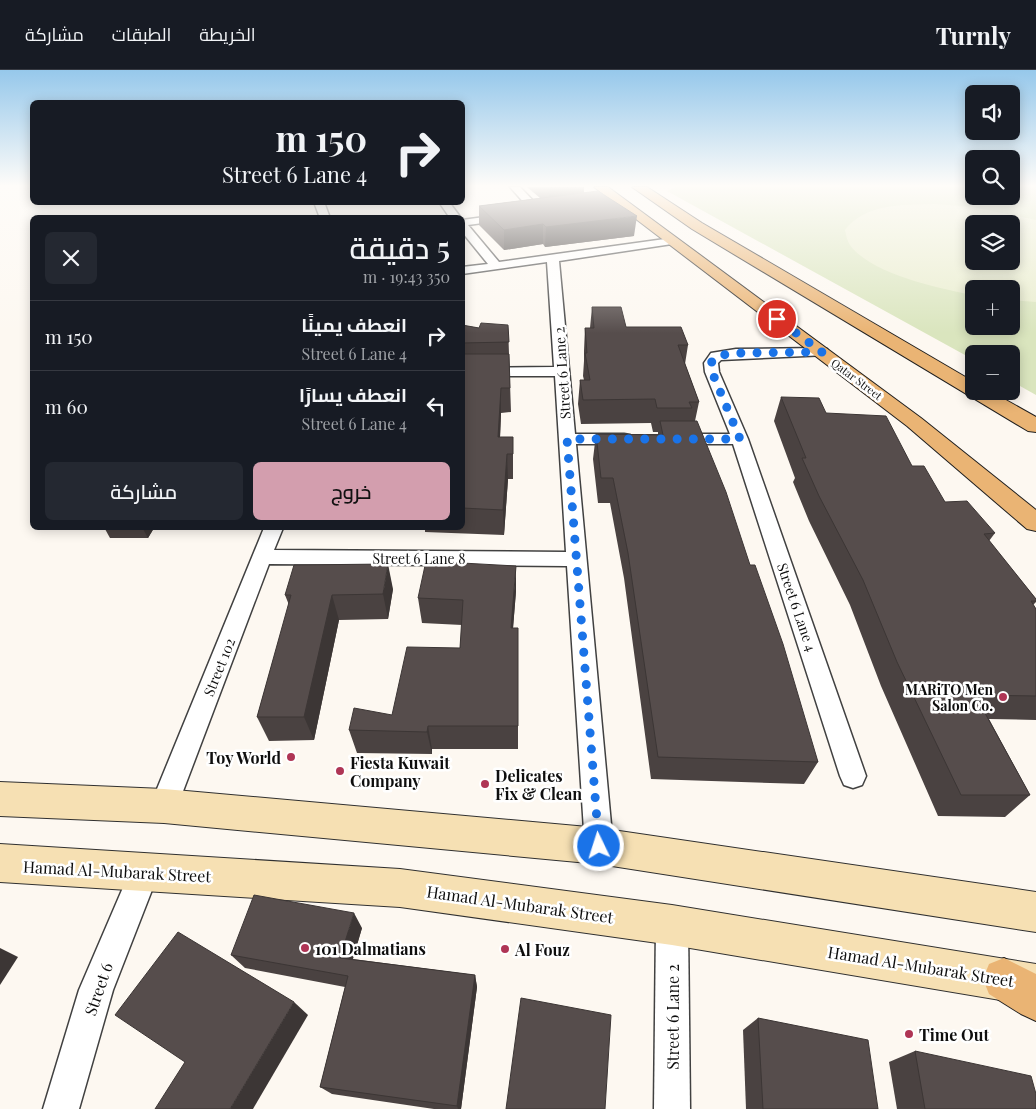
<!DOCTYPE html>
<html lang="ar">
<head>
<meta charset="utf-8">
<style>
  body { margin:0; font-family:"Playfair Display",Cairo,serif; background:#242831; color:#f1f3f6; direction:rtl; height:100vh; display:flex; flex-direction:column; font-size:19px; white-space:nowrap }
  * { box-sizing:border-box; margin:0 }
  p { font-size:16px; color:#9ea1a6 }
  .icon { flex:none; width:28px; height:28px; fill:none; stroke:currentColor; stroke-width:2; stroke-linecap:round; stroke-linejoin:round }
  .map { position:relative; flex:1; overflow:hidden; direction:ltr }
  .details { position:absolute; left:30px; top:145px; width:435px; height:315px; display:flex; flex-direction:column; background:#171b24; border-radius:8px; box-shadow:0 2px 12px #0003; direction:rtl }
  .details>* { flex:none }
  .hud { position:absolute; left:30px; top:30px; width:435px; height:105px; border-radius:8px; box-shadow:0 2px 12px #0003; direction:rtl; background:#171b24; color:#f1f3f6; overflow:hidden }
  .fabs { position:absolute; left:965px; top:15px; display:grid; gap:10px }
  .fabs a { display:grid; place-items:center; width:55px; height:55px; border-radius:8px; background:#171b24; box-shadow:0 2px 12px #0003; font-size:25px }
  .pin { position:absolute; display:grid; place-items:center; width:42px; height:42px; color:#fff; margin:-21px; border:2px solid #fff; border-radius:50%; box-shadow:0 1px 5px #0007 }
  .me { position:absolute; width:55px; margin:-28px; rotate:356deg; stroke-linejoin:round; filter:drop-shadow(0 0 4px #0008) }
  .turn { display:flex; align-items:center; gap:18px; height:105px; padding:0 15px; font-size:22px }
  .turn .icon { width:65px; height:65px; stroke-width:2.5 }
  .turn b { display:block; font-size:35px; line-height:42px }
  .round { display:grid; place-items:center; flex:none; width:52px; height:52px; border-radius:8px; background:#242831 }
  .overview { display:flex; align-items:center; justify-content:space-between; height:85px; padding:0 15px }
  h1 { font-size:30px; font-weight:600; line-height:38px }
  .action { display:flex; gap:10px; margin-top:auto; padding:10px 15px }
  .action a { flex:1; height:58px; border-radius:8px; background:#d39eae; color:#111; font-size:20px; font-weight:600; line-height:58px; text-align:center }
  .action a+a { background:#242831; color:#f1f3f6 }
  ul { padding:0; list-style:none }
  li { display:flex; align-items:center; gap:15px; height:70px; padding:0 15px; border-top:1px solid #363941 }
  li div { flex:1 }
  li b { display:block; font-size:19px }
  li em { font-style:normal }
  header { display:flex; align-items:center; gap:30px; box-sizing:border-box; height:70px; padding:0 25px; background:#171b24; border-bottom:1px solid #363941 }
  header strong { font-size:24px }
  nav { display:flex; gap:28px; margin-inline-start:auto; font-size:18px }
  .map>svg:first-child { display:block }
  .green { fill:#dae5be; fill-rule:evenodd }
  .pitch { fill:#e9edce; fill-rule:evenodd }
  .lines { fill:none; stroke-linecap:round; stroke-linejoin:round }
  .minor-casing { stroke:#414141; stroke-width:3 }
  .secondary-casing { stroke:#303030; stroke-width:2 }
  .primary-casing { stroke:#1f1f1f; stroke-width:2 }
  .minor { fill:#fff; fill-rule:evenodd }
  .secondary { fill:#f6e0b3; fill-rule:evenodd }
  .primary { fill:#eab474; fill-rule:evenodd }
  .wall { fill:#4a4241 }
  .shaded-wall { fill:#3c3635 }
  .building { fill:#564d4c; stroke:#3c3635 }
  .route { stroke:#1a73e8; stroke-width:9; stroke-dasharray:0 16.2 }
  .poi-dot { fill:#af3555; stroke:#fff; stroke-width:2 }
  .labels { text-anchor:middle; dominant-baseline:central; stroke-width:5; stroke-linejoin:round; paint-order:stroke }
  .far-street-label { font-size:11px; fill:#0e0e0e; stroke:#fff }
  .street-label { font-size:14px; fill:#0e0e0e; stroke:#fff }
  .poi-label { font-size:14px; font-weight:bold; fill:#0e0e0e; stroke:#fff; text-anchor:end }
  .near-poi-label { font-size:16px; font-weight:bold; fill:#0e0e0e; stroke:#fff; text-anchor:start }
  .near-street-label { font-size:16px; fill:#0e0e0e; stroke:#fff }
</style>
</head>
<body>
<header>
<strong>Turnly</strong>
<nav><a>الخريطة</a><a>الطبقات</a><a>مشاركة</a></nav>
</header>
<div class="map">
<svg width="1036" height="1039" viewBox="0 0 1036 1039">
  <rect width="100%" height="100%" fill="#fdf8f1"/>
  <path class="green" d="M675,117H974V126H1011V117H1036V325L1011,311V284H974V290L667,121ZM974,154H1011V191H974ZM974,219H1011V256H974Z"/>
  <path class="pitch" d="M935,134L973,137L1036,150V232L1011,230V219H974V225C940,219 871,204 850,175C847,171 846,164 845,160C865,133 904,135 935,134ZM974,154H1011V191H974Z"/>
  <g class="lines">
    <defs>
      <g id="minor">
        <polygon points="510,117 520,117 543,141 543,145 535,145"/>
        <polygon points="314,132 324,132 330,148 320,148"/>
        <polygon points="439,132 449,132 461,148 450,148"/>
        <polygon points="507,144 512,147 511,149 468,155 499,192 672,168 678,171 672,174 559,191 575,364 624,364 630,365 632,369 630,373 624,374 576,374 613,776 609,786 599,790 589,786 585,776 567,496 269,494 174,745 164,749 154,745 150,736 264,458 283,458 274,480 566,482 555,306 462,306 462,298 554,297 547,192 462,204 462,197 488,194 462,162 462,150"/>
        <polygon points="822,278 827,279 829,282 827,285 721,290 718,293 719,302 748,369 866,706 862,715 853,718 844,715 840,706 733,374 675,374 669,373 667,369 669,365 675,364 730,364 705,302 704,293 711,283 736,279"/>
        <polygon points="144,787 154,792 159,802 113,920 79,1039 43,1039 79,920 134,792"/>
        <polygon points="672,839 683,844 688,855 690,1039 654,1039 656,855 661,844"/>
      </g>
      <g id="secondary">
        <polygon points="0,712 164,719 599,758 1036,822 1036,862 599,794 164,753 0,746"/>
        <polygon points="0,774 400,799 672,835 1036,894 1036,936 672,875 400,837 0,812"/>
      </g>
      <g id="primary">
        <polygon points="594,117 608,117 921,348 1036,440 1036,461 1027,459 907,356"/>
        <polygon points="632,117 647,117 702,153 974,312 974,321 990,321 1036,347 1036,362 1028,361 692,159"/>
        <polygon points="1004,888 1036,904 1036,951 1021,944 989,924 983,909 989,894"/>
      </g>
    </defs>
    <use href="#minor" class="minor-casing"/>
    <use href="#secondary" class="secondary-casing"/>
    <use href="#primary" class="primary-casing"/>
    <use href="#minor" class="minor"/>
    <use href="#secondary" class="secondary"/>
    <use href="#primary" class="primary"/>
  </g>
  <g class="wall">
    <polygon points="527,117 584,117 584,123 634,166 545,177 543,174 504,180 479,155 479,136 540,128"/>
    <polygon points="592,237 626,257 688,275 685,294 699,332 695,351 818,692 804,714 651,709 624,508 610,433 598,433 593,389 596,364 658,364 658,362 653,362 651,353 581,354 578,334 580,310 584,310 583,306 584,291 584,281 585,258 590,258"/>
    <polygon points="462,255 479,258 508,255 511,342 501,343 500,367 513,367 513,409 508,409 504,465 425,462 425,458 462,458"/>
    <polygon points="781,327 826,343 912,396 945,432 995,463 989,471 1036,529 1036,532 1033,535 1036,539 1036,650 989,649 1030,725 1005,747 938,746 881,616 850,535 809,451 793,412 795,408 774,351"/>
    <polygon points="154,458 148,468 110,468 105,459"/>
    <polygon points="393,519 388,549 339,550 314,670 269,671 257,647 289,535 285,525"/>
    <polygon points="516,521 513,558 518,558 518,679 432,679 432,684 357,683 349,660 392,645 460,578 462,555 422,553 418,528"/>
    <polygon points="362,858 353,889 475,905 477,917 461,1039 434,1039 332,1024 320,1017 345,917 245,898 231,885"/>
    <polygon points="758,948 878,1039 746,1039 743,960"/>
    <polygon points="915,981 1036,1039 897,1039 889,992"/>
  </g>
  <g class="shaded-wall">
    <polygon points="550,117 584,117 583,132 549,136"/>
    <polygon points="351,132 371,132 352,135"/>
    <polygon points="637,146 634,166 545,177 546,157"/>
    <polygon points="543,154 543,174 504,180 504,160"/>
    <polygon points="501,318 501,343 499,392 498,367"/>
    <polygon points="507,384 508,409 504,465 503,440"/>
    <polygon points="144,458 154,458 148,468 143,459"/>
    <polygon points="388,494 393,519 388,549 383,524"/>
    <polygon points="516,496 516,521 511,583 511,558"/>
    <polygon points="332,525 339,550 314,670 304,647"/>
    <polygon points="428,656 432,679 432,684 427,662"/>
    <polygon points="354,843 362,858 349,901 340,888"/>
    <polygon points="0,878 18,887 0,915"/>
    <polygon points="475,905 477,917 461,1039 458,1039 457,1036"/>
    <polygon points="294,932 308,945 253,1039 230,1039"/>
  </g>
  <g class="building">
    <polygon points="598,121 637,146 546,157 543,154 504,160 479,136"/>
    <polygon points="592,237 621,237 626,257 681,257 688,275 678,275 699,332 689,332 692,338 657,338 655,329 583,330 580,310 590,310 585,283 587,283 585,258 594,258"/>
    <polygon points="481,253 508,255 509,272 462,273 462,255 479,258"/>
    <polygon points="462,284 509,284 510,318 501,318 498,367 513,367 513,384 507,384 503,440 462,438"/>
    <polygon points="781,327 819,328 826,343 886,346 912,396 924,396 945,432 967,431 995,463 984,464 1036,529 1036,531 1031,531 1036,539 1036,626 975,625 1030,725 961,725 897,592 863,510 819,426 802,388 806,388"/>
    <polygon points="660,351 697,351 726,422 750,495 755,495 783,574 818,692 658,687 628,483 613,408 601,408 596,364 663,365"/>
    <polygon points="106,458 144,458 143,459 105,459"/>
    <polygon points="426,491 516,496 511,558 518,558 518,656 428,656 427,662 349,660 354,638 392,645 407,577 460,578 463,530 418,528"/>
    <polygon points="388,494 383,524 332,525 304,647 257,647 291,525 285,525 294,495"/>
    <polygon points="254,825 354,843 340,888 475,905 457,1036 320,1017 348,906 231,885"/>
    <polygon points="178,862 294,932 230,1039 155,1039 185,992 115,945"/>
    <polygon points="521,928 611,945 605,1039 506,1039"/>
    <polygon points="758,948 868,970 878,1039 763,1039"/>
    <polygon points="915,981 1031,1006 1036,1024 1036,1039 925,1039"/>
  </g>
  <linearGradient id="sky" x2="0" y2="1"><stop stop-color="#96c8eb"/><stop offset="0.44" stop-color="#fefcf9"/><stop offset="1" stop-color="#fefcf9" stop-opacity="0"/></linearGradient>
  <rect width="1036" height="263" fill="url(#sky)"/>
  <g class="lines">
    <polyline class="route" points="599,776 567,369 740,369 712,302 711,293 716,286 736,283 822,282 777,249"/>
  </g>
  <g class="poi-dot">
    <circle cx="1003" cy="627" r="5"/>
    <circle cx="291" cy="687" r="5"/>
    <circle cx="340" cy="701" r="5"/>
    <circle cx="485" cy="714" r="5"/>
    <circle cx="305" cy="878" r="5"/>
    <circle cx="505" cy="879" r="5"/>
    <circle cx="909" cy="964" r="5"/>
  </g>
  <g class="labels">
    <g class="far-street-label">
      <text transform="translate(857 309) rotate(37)">Qatar Street</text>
    </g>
    <g class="street-label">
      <text transform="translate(562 303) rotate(-94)">Street 6 Lane 2</text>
      <text x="419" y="488">Street 6 Lane 8</text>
      <text transform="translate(797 537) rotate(71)">Street 6 Lane 4</text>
      <text transform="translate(219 597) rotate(-68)">Street 102</text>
    </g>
    <g class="poi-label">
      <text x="993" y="619">MARiTO Men<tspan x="993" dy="16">Salon Co.</tspan></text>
    </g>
    <g class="near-poi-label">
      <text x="281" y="687" text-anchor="end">Toy World</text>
      <text x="350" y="692">Fiesta Kuwait<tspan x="350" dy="18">Company</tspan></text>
      <text x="495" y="705">Delicates<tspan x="495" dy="18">Fix &amp; Clean</tspan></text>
      <text x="315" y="878">101 Dalmatians</text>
      <text x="515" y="879">Al Fouz</text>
      <text x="919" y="964">Time Out</text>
    </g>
    <g class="near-street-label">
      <text transform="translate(117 801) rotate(3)">Hamad Al-Mubarak Street</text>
      <text transform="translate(520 834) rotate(8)">Hamad Al-Mubarak Street</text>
      <text transform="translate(921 896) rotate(9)">Hamad Al-Mubarak Street</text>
      <text transform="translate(98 919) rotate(-71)">Street 6</text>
      <text transform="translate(672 947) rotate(-90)">Street 6 Lane 2</text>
    </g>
  </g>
</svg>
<div class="fabs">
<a><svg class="icon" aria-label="sound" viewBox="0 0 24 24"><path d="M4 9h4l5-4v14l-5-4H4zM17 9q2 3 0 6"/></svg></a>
<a><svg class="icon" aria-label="search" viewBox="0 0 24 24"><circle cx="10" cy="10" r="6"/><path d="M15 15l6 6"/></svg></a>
<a><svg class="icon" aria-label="layers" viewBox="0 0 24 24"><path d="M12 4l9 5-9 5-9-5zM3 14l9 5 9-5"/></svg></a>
<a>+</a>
<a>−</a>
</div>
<div class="pin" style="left:777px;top:249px;background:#d93025"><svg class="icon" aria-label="arrive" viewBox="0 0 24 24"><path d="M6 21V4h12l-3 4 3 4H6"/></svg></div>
<svg class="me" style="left:599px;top:776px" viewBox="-20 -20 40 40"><circle r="17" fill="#1a73e8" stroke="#fff" stroke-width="3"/><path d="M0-11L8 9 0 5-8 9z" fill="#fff"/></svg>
<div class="hud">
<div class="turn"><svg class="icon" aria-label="right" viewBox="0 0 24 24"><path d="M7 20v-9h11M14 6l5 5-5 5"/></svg><div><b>150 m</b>Street 6 Lane 4</div></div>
</div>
<section class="details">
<div class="overview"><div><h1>5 دقيقة</h1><p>350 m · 19:43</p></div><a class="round"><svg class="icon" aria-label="close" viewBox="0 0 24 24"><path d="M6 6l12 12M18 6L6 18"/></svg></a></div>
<ul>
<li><svg class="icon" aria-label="right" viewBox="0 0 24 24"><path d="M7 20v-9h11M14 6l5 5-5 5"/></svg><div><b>انعطف يمينًا</b><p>Street 6 Lane 4</p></div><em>150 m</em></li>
<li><svg class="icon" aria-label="left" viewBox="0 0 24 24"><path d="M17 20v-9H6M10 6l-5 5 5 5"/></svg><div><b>انعطف يسارًا</b><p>Street 6 Lane 4</p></div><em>60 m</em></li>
</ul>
<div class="action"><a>خروج</a><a>مشاركة</a></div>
</section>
</div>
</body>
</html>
